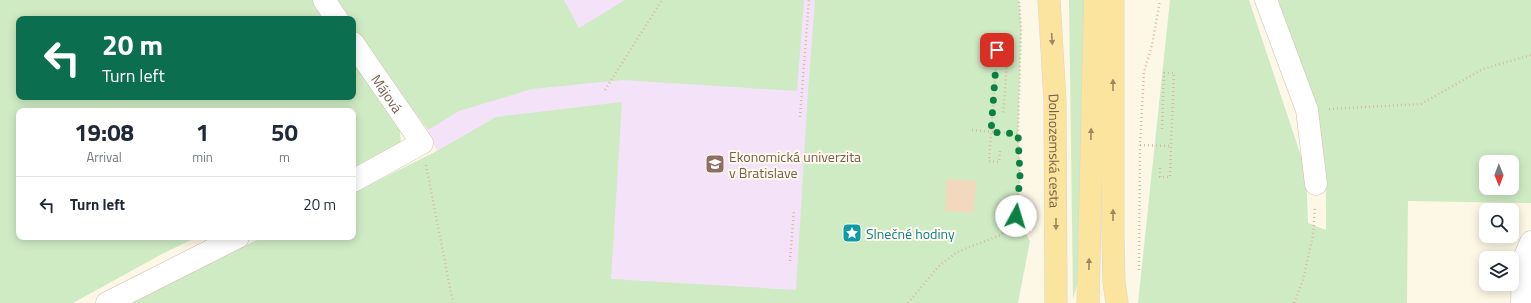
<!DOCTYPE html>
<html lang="en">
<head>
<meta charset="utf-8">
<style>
  body { margin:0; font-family:"Titillium Web",sans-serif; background:#f6f6f7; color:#1f2937; height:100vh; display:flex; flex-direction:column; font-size:15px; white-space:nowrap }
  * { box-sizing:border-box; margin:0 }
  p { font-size:13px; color:#747a83 }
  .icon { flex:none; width:22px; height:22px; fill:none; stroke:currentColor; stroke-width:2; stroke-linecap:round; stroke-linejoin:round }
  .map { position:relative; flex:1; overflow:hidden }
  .drawer { position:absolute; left:16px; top:108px; width:340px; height:132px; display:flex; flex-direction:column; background:#fff; border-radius:8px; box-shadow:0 2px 10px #0003 }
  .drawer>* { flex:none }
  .hud { position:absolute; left:16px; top:16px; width:340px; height:84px; border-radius:8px; box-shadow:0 2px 10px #0003; background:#0b6e4f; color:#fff; overflow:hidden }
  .needle { width:26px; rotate:179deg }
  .fabs { position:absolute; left:1479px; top:155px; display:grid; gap:8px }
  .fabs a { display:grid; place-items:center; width:40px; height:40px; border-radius:8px; background:#fff; box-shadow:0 2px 10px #0003; font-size:20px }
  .pin { position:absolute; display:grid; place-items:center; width:34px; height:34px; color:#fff; margin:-17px; border-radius:8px; box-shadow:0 2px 6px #0006 }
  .me { position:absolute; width:44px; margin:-22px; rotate:6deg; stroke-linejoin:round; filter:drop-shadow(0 0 3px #0008) }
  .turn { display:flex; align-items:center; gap:14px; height:84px; padding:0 20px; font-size:18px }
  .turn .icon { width:52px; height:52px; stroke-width:2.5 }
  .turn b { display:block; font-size:28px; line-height:34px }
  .eta { display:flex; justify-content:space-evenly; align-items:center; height:68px; text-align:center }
  .eta b { font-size:24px; font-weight:700; line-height:28px }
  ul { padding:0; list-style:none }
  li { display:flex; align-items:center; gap:12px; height:56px; padding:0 20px; border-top:1px solid #e0e1e3 }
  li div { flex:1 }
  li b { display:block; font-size:15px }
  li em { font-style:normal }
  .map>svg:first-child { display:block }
  .education { fill:#f4e2f9 }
  .green { fill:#cfebc4; fill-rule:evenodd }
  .building { fill:#f2d9bd }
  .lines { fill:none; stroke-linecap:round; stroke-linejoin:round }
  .minor-casing { stroke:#cebfac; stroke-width:23 }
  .major-casing { stroke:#dbd5d0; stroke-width:23 }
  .path { stroke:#d7bda0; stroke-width:2.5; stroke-dasharray:1 3; stroke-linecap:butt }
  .minor { stroke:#fff; stroke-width:22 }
  .major { stroke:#fbe49e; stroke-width:22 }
  .oneway { fill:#9e8763 }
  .route { stroke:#0b8043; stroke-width:7; stroke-dasharray:0 12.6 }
  .labels { text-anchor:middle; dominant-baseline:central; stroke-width:4; stroke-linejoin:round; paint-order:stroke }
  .street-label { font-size:14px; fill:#765f4a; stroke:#fffaec }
  .education-label { font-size:14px; fill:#785e54; stroke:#fffaec; text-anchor:start }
  .culture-label { font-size:14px; fill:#0d838f; stroke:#fffaec; text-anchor:start }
</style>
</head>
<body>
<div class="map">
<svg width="1531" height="303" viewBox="0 0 1531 303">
  <rect width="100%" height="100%" fill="#fdf7e6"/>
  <polygon class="education" points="333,0 1019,0 1021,29 1018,134 1020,177 908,303 130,303 263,237 353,237 353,193 437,151 428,130 353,27 353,19"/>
  <g class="green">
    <polygon points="0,0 313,0 326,19 19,19 19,97 353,97 353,57 400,129 401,146 353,169 353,111 19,111 19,237 197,237 162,254 73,303 0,303"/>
    <polygon points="333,0 564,0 579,28 625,0 804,0 797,91 623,80 532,89 459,111 428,130 353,27 353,19 347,19"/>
    <polygon points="815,0 1019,0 1021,29 1018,134 1020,177 1016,216 1030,241 1018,303 130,303 263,237 353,237 353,193 437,151 496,117 622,102 611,279 796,290 808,92"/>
    <polygon points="1069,0 1087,0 1080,275 1073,299"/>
    <path d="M1170,0H1249L1306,171L1308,223L1326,230V168L1271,0H1531V203L1408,201L1407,303H1138ZM1486,162H1512V188H1486Z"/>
  </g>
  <polygon class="building" points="946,179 976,181 974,213 945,211"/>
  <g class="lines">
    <defs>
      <g id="minor">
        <polyline points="324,0 337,19"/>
        <polyline points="1266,0 1307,110 1316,184"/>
        <path id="s1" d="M353,43L422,143L353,181"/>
        <polyline points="107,303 238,237"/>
        <polyline points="1522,303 1523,261 1531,242"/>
      </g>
      <g id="major">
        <path id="s2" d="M1049,0L1055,101L1056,303"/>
        <polyline points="1113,0 1113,238 1114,282 1117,303"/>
        <polyline points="1088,303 1095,0"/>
      </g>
    </defs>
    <use href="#minor" class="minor-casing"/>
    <use href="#major" class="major-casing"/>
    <g class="path">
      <polyline points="605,90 662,0"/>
      <polyline points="1329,109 1421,104 1483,69 1531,55"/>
      <polyline points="800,117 809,0"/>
      <polyline points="1162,129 1164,73 1174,73 1171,146"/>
      <polyline points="972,130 1018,134"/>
      <polyline points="1140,145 1171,146 1170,177 1160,177 1160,166"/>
      <polyline points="1000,151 999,162 989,161 997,50 1008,51 1003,115"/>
      <polyline points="426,165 453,303"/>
      <polyline points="790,261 794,209"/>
      <polyline points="1139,270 1140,145 1144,72 1152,45 1160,0"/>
      <polyline points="908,303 938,267 957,252 1001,235 1016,216 1020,177 1018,134 1021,29 1019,0"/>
      <polyline points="1294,303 1303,280 1313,235 1315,207"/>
    </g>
    <use href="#minor" class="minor"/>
    <use href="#major" class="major"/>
  </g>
  <defs><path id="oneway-solid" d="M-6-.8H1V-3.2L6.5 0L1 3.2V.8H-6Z"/></defs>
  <g class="oneway">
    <use href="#oneway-solid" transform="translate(1052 39) rotate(87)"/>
    <use href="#oneway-solid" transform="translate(1113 85) rotate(-90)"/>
    <use href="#oneway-solid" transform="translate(1091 134) rotate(-89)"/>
    <use href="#oneway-solid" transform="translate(1113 215) rotate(-90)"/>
    <use href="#oneway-solid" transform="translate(1056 224) rotate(90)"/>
    <use href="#oneway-solid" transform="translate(1089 264) rotate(-89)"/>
  </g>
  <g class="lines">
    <polyline class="route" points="997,50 991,132 1018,134 1020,177 1016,216"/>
  </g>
  <defs>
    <symbol id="university-square" viewBox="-11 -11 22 22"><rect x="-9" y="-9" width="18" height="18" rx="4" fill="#8d6e63" stroke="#fffaec"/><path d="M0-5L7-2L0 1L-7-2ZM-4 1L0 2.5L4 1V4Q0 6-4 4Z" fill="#fff"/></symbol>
    <symbol id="sight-square" viewBox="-11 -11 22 22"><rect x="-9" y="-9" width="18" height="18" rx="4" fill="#0f9aa8" stroke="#fffaec"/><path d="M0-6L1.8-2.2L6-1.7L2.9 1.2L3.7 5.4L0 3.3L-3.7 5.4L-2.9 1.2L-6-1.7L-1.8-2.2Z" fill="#fff"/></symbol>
  </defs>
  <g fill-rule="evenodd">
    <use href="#university-square" x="704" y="153" width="22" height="22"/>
    <use href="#sight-square" x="841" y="222" width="22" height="22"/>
  </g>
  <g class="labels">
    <g class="street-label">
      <text stroke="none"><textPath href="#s1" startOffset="61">Májová</textPath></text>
      <text stroke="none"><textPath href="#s2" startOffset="151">Dolnozemská cesta</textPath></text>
    </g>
    <g class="education-label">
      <text x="729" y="156">Ekonomická univerzita<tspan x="729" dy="16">v Bratislave</tspan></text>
    </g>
    <g class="culture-label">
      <text x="866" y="233">Slnečné hodiny</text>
    </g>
  </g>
</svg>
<div class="fabs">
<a><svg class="needle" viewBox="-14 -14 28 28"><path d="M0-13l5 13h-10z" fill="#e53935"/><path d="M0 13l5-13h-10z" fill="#747a83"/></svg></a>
<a><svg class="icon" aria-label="search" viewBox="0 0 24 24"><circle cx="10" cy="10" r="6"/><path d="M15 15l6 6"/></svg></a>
<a><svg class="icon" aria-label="layers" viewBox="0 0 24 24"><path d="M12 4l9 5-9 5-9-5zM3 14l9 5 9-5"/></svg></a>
</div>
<div class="pin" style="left:997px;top:50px;background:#d93025"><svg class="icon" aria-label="arrive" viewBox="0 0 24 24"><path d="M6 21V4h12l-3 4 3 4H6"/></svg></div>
<svg class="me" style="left:1016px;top:216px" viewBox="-20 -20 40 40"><circle r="19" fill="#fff"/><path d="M0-13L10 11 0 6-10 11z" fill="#0b8043"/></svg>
<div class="hud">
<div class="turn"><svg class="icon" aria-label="left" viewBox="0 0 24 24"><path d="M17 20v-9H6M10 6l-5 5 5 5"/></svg><div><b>20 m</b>Turn left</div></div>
</div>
<section class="drawer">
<div class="eta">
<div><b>19:08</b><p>Arrival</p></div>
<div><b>1</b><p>min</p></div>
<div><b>50</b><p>m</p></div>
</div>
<ul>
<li><svg class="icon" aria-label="left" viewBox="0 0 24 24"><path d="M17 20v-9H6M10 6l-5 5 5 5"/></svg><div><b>Turn left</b></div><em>20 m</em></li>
</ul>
</section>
</div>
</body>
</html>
